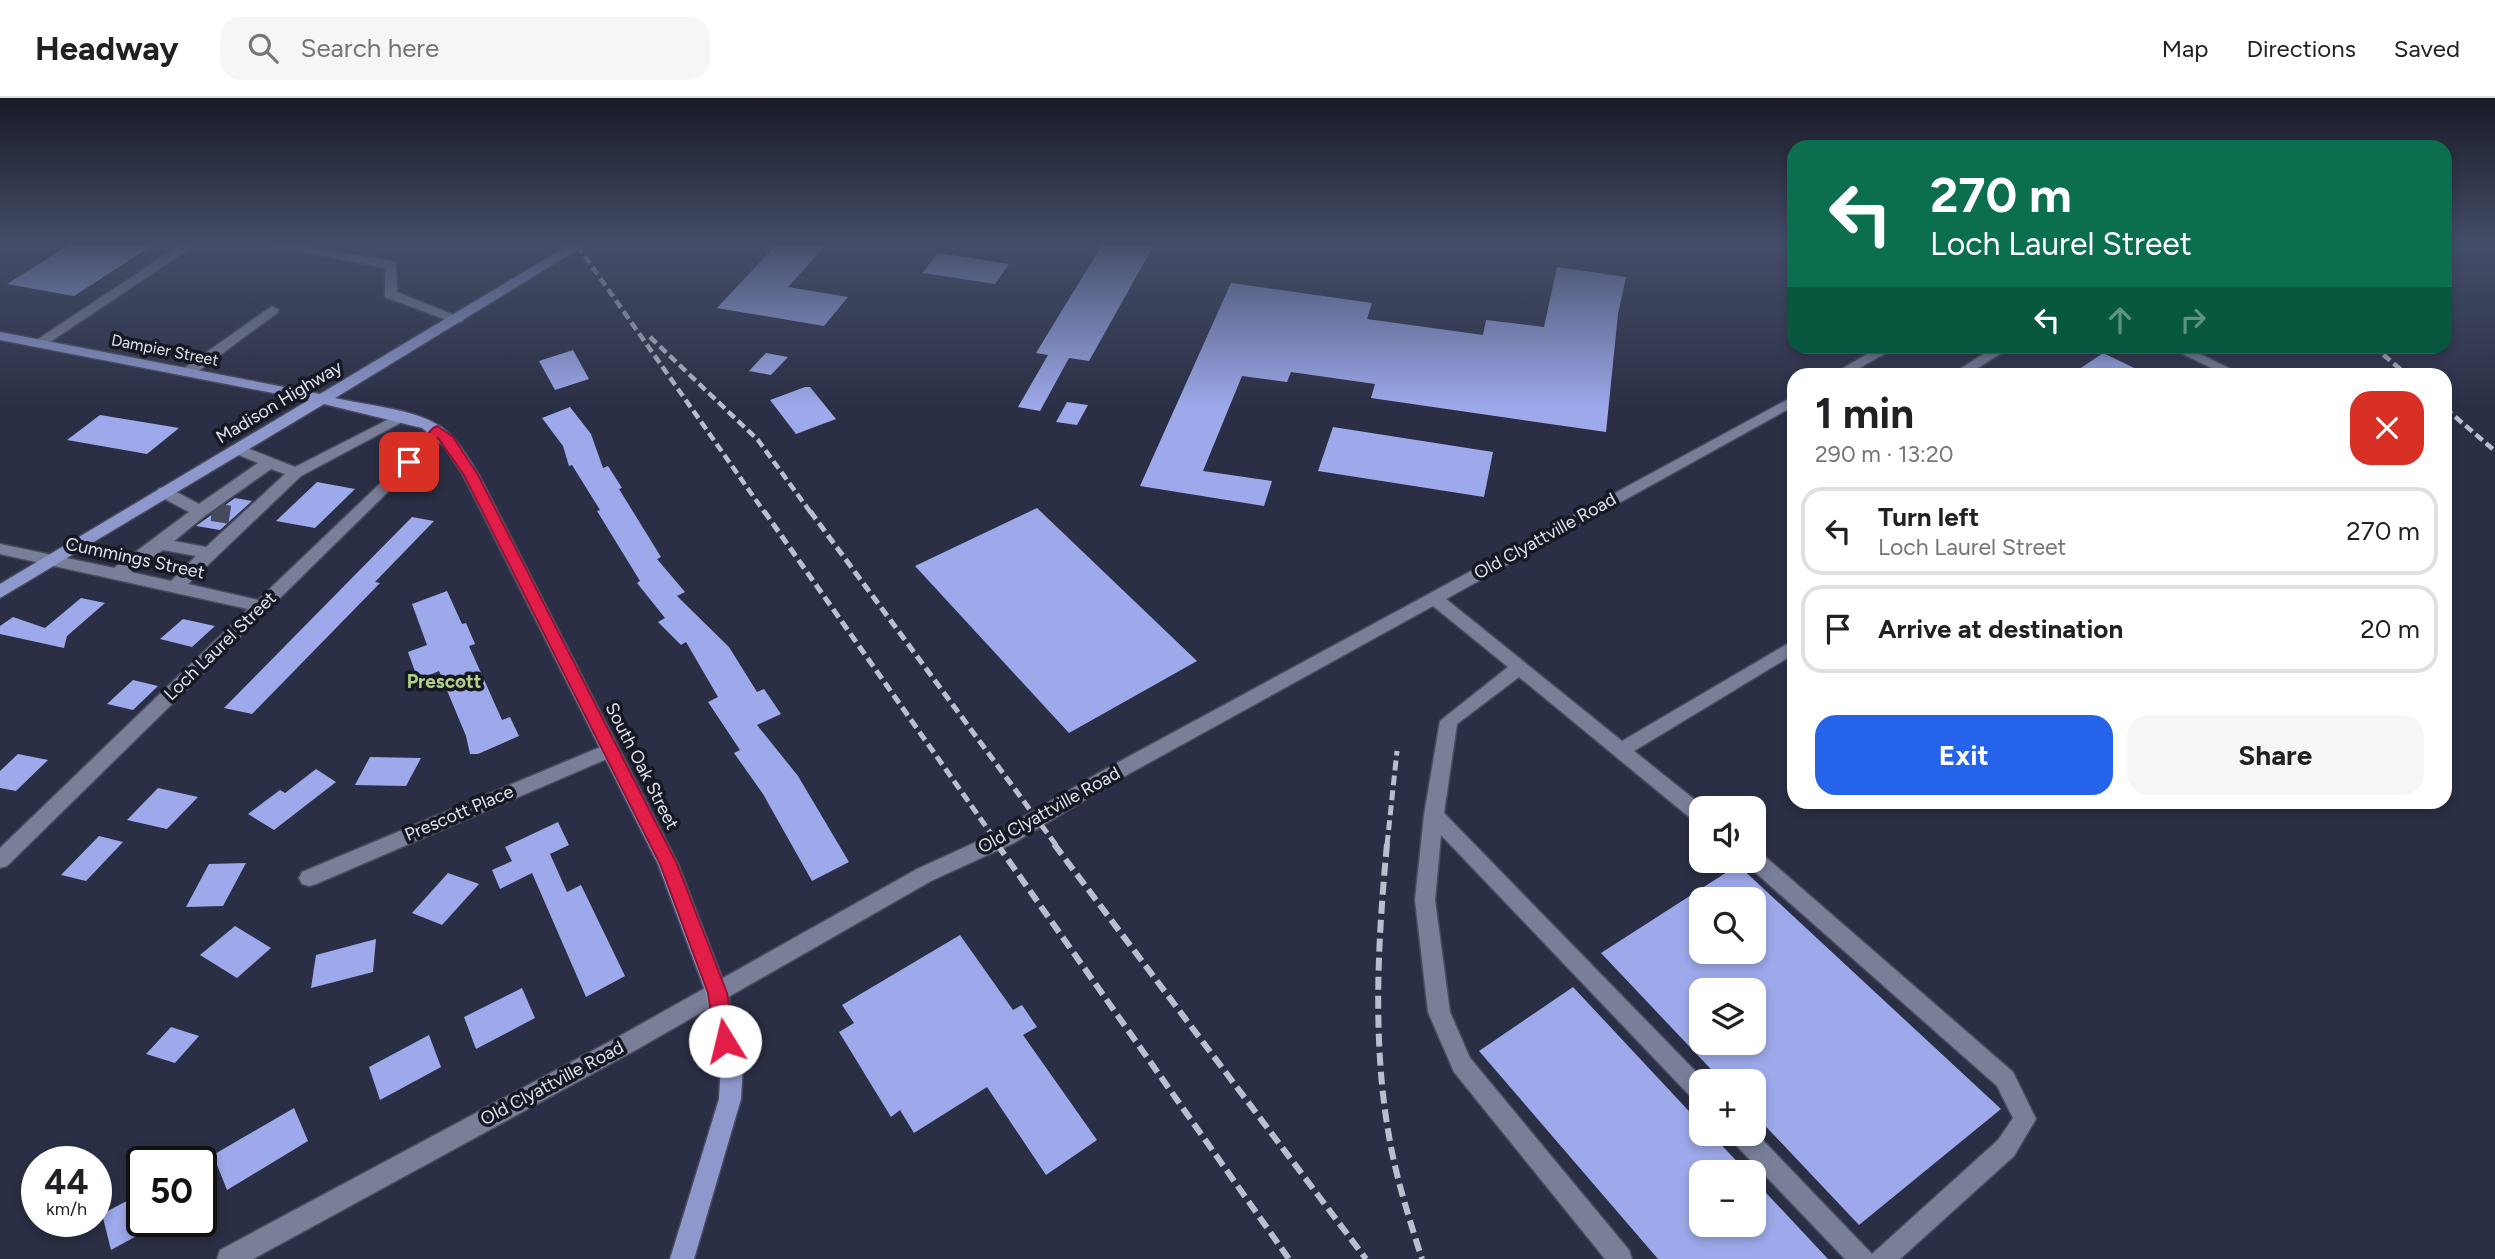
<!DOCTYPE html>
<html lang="en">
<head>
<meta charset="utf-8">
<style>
  body { margin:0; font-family:Figtree,sans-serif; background:#f6f6f6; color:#202124; height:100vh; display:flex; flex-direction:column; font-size:26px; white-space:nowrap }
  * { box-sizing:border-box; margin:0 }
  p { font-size:23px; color:#757577 }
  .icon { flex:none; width:38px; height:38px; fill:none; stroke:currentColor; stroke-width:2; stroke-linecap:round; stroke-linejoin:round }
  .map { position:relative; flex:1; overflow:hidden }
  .details { position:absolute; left:1787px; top:270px; width:665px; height:441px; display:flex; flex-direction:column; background:#fff; border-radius:21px; box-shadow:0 4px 10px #0003 }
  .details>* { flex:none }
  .top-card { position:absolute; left:1787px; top:42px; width:665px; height:214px; border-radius:21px; box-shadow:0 4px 10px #0003; background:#0b6e4f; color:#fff; overflow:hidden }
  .buttons { position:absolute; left:1689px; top:698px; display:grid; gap:14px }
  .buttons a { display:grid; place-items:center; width:77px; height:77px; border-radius:14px; background:#fff; box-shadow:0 4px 10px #0003; font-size:35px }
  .speed { position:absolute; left:21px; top:1048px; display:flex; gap:14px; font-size:35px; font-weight:700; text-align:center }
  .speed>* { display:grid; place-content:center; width:91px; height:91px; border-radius:50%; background:#fff; box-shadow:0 4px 10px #0003; line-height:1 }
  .speed small { font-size:18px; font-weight:400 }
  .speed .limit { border:4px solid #111; border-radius:10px; background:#fff; color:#111 }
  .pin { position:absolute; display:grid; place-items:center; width:60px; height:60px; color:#fff; margin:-30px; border-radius:14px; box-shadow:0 4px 10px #0006 }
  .me { position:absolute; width:77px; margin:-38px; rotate:351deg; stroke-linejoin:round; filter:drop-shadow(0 0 5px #0008) }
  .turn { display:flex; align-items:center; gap:24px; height:147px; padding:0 28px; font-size:32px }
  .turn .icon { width:91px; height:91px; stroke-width:2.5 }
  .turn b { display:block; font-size:49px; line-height:60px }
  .lanes { display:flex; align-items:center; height:66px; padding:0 28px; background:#0003; justify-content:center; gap:35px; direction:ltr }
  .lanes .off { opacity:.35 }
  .round { display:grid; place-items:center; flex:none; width:74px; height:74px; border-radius:21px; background:#f6f6f6 }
  .overview { display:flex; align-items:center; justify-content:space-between; height:119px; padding:0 28px }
  h1 { font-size:42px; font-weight:700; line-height:52px }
  .cta { display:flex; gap:14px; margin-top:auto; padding:14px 28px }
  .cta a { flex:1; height:80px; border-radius:21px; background:#2563eb; color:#fff; font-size:28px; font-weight:700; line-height:80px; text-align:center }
  .cta a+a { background:#f6f6f6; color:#202124 }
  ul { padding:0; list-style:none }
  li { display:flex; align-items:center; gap:21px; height:88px; margin:0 14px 10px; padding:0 14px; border:4px solid #e0e0e0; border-radius:21px }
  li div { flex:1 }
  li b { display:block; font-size:26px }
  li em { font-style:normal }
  header { display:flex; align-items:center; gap:42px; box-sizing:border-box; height:98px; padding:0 35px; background:#fff; border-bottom:2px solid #e0e0e0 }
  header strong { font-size:33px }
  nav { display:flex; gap:38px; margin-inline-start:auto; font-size:24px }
  .search { width:490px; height:63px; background:#f6f6f6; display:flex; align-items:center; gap:18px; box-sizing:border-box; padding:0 24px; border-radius:21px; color:#757577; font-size:26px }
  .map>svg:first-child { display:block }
  .building { fill:#9da9ea; fill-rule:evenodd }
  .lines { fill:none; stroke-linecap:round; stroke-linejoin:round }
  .minor-tunnel-far1 { stroke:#464a5f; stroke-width:14; stroke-dasharray:14 7; stroke-linecap:butt }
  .minor-tunnel { stroke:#464a5f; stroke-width:18; stroke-dasharray:18 9; stroke-linecap:butt }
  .minor-casing { stroke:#494b5f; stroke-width:3 }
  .major-casing { stroke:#494b5f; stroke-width:3 }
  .minor { fill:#797f99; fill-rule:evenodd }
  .major { fill:#8e98cd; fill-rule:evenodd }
  .rail-far2 { stroke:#babece; stroke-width:4.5; stroke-dasharray:9 4.5; stroke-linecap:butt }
  .rail-far1 { stroke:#babece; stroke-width:5; stroke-dasharray:10 5; stroke-linecap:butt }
  .rail { stroke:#babece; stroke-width:6; stroke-dasharray:13 6; stroke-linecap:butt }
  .route { fill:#e11d48; stroke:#92132f; stroke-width:2 }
  .labels { text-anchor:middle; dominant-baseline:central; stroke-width:7; stroke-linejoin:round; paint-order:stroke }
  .far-street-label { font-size:16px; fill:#dfe3f2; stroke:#161822 }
  .street-label { font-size:18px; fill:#dfe3f2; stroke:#161822 }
  .neighbourhood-label { font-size:19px; font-weight:bold; fill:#b4d189; stroke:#161822 }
</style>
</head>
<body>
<header>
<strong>Headway</strong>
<div class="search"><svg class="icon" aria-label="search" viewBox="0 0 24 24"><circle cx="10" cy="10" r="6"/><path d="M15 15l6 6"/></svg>Search here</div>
<nav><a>Map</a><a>Directions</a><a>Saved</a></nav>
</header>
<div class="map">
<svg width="2495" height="1161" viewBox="0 0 2495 1161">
  <rect width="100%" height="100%" fill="#2b2f45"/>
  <g class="building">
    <polygon points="69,147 153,147 74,198 7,186"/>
    <polygon points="776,147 826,147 788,189 848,199 824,228 717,210"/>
    <polygon points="1102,147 1154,147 1089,263 1069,260 1040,313 1018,309 1048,257 1036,255"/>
    <polygon points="938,155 1009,166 995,186 922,175"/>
    <polygon points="1557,169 1626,179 1618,216 1606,334 1371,300 1375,286 1291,274 1287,284 1242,278 1203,373 1272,383 1264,408 1140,388 1231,185 1372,205 1367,221 1483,237 1486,222 1544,229"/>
    <polygon points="573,252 589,281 555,292 539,263"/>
    <polygon points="766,255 788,259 771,277 749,273"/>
    <polygon points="2103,255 2147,276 2072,276"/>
    <polygon points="805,289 810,289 836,321 796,336 770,302"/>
    <polygon points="1067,304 1088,307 1077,327 1056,324"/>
    <polygon points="570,309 591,336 603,370 608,368 622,390 619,391 661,459 657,461 685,494 677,498 729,549 757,594 764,591 781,616 757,627 798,678 849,764 812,783 763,696 734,655 740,652 708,604 718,599 686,544 681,547 658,524 665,520 637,485 640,483 597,413 600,412 572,367 569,368 563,348 542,320"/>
    <polygon points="100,317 179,330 147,356 67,342"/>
    <polygon points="1333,329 1493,354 1484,399 1318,373"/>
    <polygon points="317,384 355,391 315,430 276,423"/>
    <polygon points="235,400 252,403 220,432 196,428"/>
    <polygon points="1037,410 1197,563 1069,635 915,468"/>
    <polygon points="412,419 434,423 375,484 380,485 252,616 224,610"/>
    <polygon points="447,493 462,526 466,525 475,546 469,548 502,622 510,619 519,638 478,656 470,656 466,638 439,573 418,582 408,554 427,547 412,506"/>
    <polygon points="81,500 105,505 67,538 64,550 0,536 0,528 13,519 45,530"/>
    <polygon points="183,521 215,528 192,549 160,541"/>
    <polygon points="133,582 158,588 133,612 107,606"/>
    <polygon points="18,656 48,662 16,693 0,690 0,673"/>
    <polygon points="370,659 421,660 406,688 355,687"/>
    <polygon points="316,671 336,684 274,732 248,716 280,692 285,695"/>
    <polygon points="158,690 198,699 167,731 127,722"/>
    <polygon points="558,724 569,747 550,756 567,794 581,787 625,878 586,899 532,775 500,791 492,772 512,763 505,749"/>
    <polygon points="99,738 123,744 86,783 61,777"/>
    <polygon points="246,765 223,808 186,809 209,766"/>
    <path d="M1738,767L2001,1011L1859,1127L1754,1016V984H1723L1601,855ZM1701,802H1754V854H1701ZM1701,892H1754V945H1701Z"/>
    <polygon points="448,775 479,786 442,827 412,815"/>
    <polygon points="235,828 271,850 237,880 200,857"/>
    <polygon points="960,837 1013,912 1022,907 1037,929 1023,937 1097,1042 1046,1077 987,989 914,1035 900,1012 891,1019 839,934 854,925 842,907"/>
    <polygon points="376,841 373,874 311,890 316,857"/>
    <polygon points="1573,889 1701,1026 1701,1036 1711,1036 1747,1074 1701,1074 1701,1127 1754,1127 1754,1082 1828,1161 1658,1161 1479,953"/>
    <polygon points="522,890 535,920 476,951 464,919"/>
    <polygon points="171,929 199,938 175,965 146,956"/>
    <polygon points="429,937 441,969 380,1002 369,969"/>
    <polygon points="294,1010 308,1043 227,1092 213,1057"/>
    <polygon points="142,1095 142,1135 111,1152 102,1116"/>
  </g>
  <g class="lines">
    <polyline class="minor-tunnel-far1" points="212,414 218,415"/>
    <polyline class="minor-tunnel" points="212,414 238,418"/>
    <defs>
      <g id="minor">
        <polygon points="180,147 195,147 44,248 34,248 32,245"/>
        <polygon points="271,147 301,147 396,164 397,194 464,221 462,224 452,224 385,199 385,170"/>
        <polygon points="272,208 279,212 277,215 193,277 183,277 183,271"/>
        <polygon points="1881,248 1898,248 1849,276 1833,276"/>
        <polygon points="1996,248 2013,248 1968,276 1952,276"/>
        <polygon points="2166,248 2184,248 2241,276 2224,276"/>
        <polygon points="1794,298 1794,308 1446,501 1622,643 1794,542 1794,556 1634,653 1705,710 1701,710 1701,726 1694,723 1519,579 1457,626 1444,715 1706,984 1701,984 1701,1005 1693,1001 1441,737 1435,802 1450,914 1470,960 1629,1152 1632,1161 1605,1161 1454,974 1428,914 1415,802 1424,717 1440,623 1508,569 1433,508 1116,683 1014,745 931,783 634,953 253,1161 217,1161 220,1152 618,939 917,771 1000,733 1102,673"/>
        <path d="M399,316L406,320L404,323L301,378L188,486L258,502L389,377L432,329H442L444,332L399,383L7,768L0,770V750L248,511L0,456V446L114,470L189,414L159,398L156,394L159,390H169L199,406L258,365L232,354V348H242L295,369ZM271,371L285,376L206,449L174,443L206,417ZM163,452L196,458L171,483L131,474Z"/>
        <polygon points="610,645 616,647 619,652 616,657 316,786 309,788 302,786 299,780 302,774"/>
        <polygon points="1754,753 1761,755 2013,974 2036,1021 2014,1058 1900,1161 1845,1161 1733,1044 1730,1036 1754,1036 1754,1033 1872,1156 1998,1042 2013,1020 1997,988 1747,767 1745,763 1754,763"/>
      </g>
      <path id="major" d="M569,147H585L335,300C365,307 416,311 441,329C458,341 468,360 479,377L678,766L728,895L736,943L743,965L741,1001L694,1161H670L719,1001L721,965L714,943L706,895L658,766L463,377L444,348L422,330L324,306L0,500V486L309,302L0,242V234L320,296Z"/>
    </defs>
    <use href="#minor" class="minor-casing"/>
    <use href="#major" class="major-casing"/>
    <use href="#minor" class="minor"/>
    <use href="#major" class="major"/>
    <g class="rail-far2">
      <polyline points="577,147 765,415"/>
      <polyline points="650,239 758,342 811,415"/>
      <polyline points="2373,248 2406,276"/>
      <polyline points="2445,310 2495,353"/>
    </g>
    <g class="rail-far1">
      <polyline points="764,413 999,747"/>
      <polyline points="810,413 1056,747"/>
      <polyline points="1387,747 1397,653"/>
    </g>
    <g class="rail">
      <polyline points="997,746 1289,1161"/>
      <polyline points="1054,746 1366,1161"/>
      <path d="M1387,746C1378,842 1372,942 1389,1038C1396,1080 1409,1120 1422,1161"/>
    </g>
  </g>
  <linearGradient id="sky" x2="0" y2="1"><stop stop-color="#181a26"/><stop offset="0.47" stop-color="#444d68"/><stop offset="1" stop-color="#444d68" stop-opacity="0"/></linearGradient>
  <rect width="2495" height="310" fill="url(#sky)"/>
  <polygon class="route" points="437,328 453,339 478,377 677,766 727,895 735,943 732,950 725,953 718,950 715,943 708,895 660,766 464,377 438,340 414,367 409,368 402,364 433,330"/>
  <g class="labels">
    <g class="far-street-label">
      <text transform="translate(165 252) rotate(11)">Dampier Street</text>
    </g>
    <g class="street-label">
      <text transform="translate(279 304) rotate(-31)">Madison Highway</text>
      <text transform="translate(1545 438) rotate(-29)">Old Clyattville Road</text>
      <text transform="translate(135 460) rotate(12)">Cummings Street</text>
      <text transform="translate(220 548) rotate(-44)">Loch Laurel Street</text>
      <text transform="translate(642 668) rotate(63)">South Oak Street</text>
      <text transform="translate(1049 712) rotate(-29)">Old Clyattville Road</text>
      <text transform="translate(459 715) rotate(-23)">Prescott Place</text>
      <text transform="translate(552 985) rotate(-28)">Old Clyattville Road</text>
    </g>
    <g class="neighbourhood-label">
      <text x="444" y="583">Prescott</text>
    </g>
  </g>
</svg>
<div class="buttons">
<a><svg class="icon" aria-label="sound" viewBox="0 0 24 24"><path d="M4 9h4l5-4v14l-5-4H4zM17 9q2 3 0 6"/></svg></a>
<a><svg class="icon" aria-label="search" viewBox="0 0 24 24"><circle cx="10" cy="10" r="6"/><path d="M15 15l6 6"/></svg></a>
<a><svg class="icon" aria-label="layers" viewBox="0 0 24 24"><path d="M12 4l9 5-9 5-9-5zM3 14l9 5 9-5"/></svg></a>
<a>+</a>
<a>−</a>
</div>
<div class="speed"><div>44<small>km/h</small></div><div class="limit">50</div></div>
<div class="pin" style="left:409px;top:364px;background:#d93025"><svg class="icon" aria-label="arrive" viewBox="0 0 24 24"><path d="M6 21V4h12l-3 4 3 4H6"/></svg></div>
<svg class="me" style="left:725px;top:943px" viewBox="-20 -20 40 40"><circle r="19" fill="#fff"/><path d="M0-13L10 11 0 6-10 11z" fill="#e11d48"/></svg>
<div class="top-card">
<div class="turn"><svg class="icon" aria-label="left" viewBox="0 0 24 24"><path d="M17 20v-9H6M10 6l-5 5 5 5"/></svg><div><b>270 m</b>Loch Laurel Street</div></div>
<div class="lanes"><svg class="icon" aria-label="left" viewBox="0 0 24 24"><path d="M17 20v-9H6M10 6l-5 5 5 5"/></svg><svg class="icon off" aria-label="ahead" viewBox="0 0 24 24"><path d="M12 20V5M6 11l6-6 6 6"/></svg><svg class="icon off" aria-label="right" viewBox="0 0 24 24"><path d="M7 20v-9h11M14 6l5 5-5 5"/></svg></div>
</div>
<section class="details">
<div class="overview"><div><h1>1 min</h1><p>290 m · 13:20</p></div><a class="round" style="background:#d93025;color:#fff"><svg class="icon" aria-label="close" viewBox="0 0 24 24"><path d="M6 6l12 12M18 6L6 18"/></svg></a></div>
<ul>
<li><svg class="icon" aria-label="left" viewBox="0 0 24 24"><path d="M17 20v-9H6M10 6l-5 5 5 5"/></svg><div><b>Turn left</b><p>Loch Laurel Street</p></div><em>270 m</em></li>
<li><svg class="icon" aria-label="arrive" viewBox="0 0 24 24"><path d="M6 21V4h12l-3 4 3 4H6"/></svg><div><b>Arrive at destination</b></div><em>20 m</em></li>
</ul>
<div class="cta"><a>Exit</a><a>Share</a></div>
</section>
</div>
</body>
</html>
